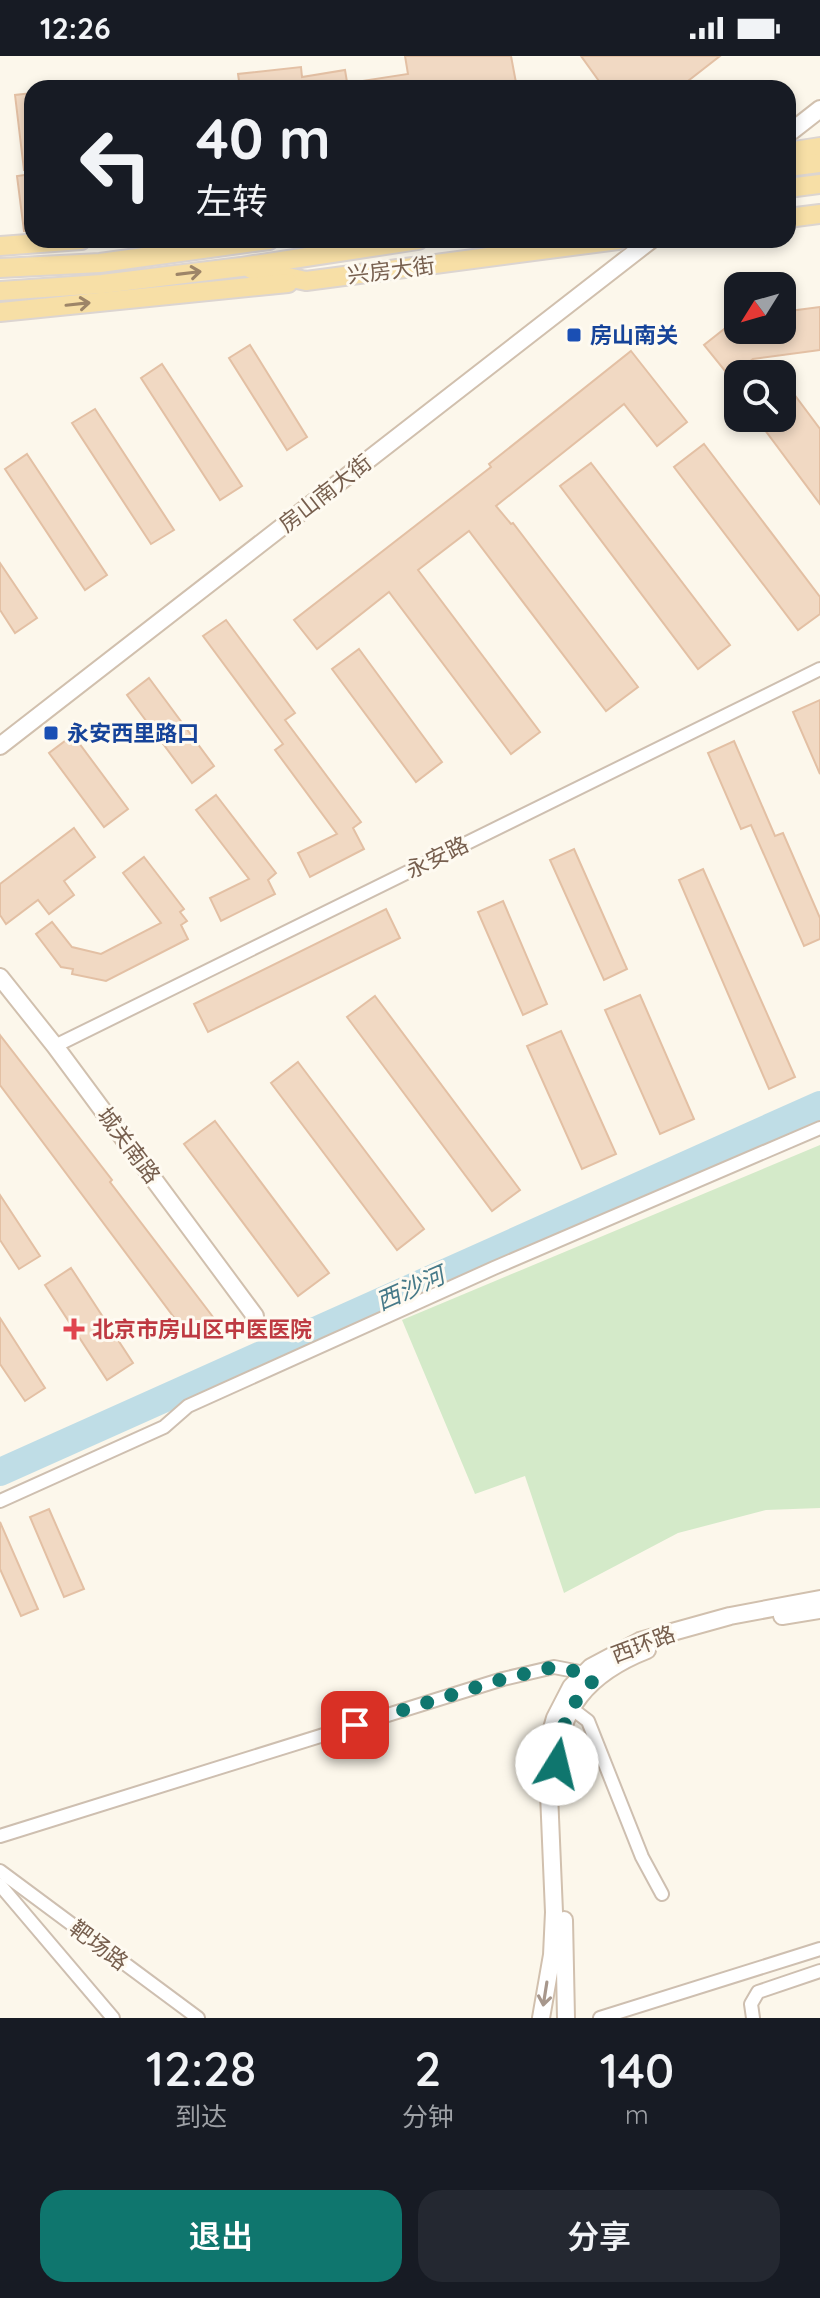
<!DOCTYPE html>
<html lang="zh">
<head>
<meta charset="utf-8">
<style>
  body { margin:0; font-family:Quicksand,"Noto Sans SC",sans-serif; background:#242831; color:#f1f3f6; height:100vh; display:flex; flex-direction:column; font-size:30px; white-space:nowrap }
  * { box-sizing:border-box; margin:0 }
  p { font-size:26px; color:#9ea1a6 }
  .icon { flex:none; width:44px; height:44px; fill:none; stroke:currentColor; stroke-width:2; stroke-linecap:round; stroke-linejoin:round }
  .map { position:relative; height:1962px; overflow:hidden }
  .side { display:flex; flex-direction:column; background:#171b24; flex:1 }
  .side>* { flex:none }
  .top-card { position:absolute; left:24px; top:24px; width:772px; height:168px; border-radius:24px; box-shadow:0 4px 12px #0003; background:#171b24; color:#f1f3f6; overflow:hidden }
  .needle { width:52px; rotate:233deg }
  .buttons { position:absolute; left:724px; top:216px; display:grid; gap:16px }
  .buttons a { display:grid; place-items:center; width:72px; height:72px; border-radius:16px; background:#171b24; box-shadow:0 4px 12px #0003; font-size:40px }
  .pin { position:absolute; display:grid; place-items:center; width:68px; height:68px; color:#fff; margin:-34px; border-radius:16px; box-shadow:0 4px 12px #0006 }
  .me { position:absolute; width:88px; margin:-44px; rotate:9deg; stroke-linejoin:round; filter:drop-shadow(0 0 6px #0008) }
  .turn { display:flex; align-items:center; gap:28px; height:168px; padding:0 40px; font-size:36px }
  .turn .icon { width:104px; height:104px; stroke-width:2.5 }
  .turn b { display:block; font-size:56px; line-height:68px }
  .eta { display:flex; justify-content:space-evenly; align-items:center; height:136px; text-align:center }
  .eta b { font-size:48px; font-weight:600; line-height:56px }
  .cta { display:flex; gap:16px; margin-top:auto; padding:16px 40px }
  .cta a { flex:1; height:92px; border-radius:24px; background:#0f766e; color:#fff; font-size:32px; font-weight:600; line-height:92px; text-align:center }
  .cta a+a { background:#242831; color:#f1f3f6 }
  .status { display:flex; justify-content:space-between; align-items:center; height:56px; padding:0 40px; background:#171b24; direction:ltr }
  .status svg { height:22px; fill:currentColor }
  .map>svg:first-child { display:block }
  .green { fill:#d4eac9 }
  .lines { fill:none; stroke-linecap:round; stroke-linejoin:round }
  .river { stroke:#bfdde6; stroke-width:28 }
  .building { fill:#f1d9c3; stroke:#e3c0a4; stroke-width:2 }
  .street-casing { stroke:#cebfb0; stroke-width:16 }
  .secondary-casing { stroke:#d1c0ae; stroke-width:20 }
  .primary-casing { stroke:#dcd5d1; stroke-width:22 }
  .street { stroke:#fff; stroke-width:12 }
  .secondary { stroke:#fff; stroke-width:16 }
  .primary { stroke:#f7dfa6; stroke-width:18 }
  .oneway { stroke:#9d8568 }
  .oneway2 { stroke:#a7978c }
  .route { stroke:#0f766e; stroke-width:14; stroke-dasharray:0 25.2 }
  .transit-dot { fill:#1a4fb4; stroke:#fefaf1; stroke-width:3 }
  .health-dot { fill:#e0444e; stroke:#fefaf1; stroke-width:3 }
  .labels { text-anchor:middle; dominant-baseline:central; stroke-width:6; stroke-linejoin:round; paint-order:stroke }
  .street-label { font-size:22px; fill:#775f4e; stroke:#fefaf1 }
  .transit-label { font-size:22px; font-weight:bold; fill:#164399; stroke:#fefaf1; text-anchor:start }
  .health-label { font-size:22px; font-weight:bold; fill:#be3a42; stroke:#fefaf1; text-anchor:start }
  .water-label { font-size:24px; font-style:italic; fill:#477a89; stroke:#fefaf1 }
</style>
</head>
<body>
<div class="status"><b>12:26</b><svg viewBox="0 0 49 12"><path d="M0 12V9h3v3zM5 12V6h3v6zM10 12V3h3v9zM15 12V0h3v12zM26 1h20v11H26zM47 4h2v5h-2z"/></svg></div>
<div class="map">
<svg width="820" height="1962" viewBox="0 0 820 1962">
  <rect width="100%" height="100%" fill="#fcf7eb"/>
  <polygon class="green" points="820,1089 820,1452 766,1454 678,1477 564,1537 525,1420 475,1438 402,1264"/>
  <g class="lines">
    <polyline class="river" points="0,1416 820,1049"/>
  </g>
  <g class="building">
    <polygon points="405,0 511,0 517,32 363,32 362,25 408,18"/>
    <polygon points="581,0 720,0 679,32 604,32"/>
    <polygon points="301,11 302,21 345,14 348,32 240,32 238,18"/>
    <polygon points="32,37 32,114 24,114 15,39"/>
    <polygon points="32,118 32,175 24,175 17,120"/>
    <polygon points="820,251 820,294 753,303 730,321 704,289 738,262 738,274 782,274 782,256"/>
    <polygon points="250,289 307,381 287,394 229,302"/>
    <polygon points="631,295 687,366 657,390 624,348 496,450 511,468 513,467 638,631 606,655 469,475 418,514 540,676 511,698 389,536 317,593 294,564 491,411 489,408"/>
    <polygon points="162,308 242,430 220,444 141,322"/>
    <polygon points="782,322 820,373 820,448 756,362 782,362"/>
    <polygon points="95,353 174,474 151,488 72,367"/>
    <polygon points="704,388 820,541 820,558 798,574 674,411"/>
    <polygon points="27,398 107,519 85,534 5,413"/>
    <polygon points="591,407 730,589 698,613 560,430"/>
    <polygon points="0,507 37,562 15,577 0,554"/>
    <polygon points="226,564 295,657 285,664 361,766 353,772 364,793 310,821 298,797 337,778 275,694 283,688 203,580"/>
    <polygon points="359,593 442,706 416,726 332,613"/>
    <polygon points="149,622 214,710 192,727 127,639"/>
    <polygon points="820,644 820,718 793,656"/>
    <polygon points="73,679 128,753 104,771 49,697"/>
    <polygon points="734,685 775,780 783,777 820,862 820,883 804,890 751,769 741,773 708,697"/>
    <polygon points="216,739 276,817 268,824 275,838 221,865 210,842 249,823 196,754"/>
    <polygon points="74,772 95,801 64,825 74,839 49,858 38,844 6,868 0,859 0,828"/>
    <polygon points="574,793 627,913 604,924 550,804"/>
    <polygon points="144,801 184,853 180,856 187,865 181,869 188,883 106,925 72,918 73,913 61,911 36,878 52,866 72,891 101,898 161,867 123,817"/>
    <polygon points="703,813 795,1021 769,1033 679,824"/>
    <polygon points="503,845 547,948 523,959 478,856"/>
    <polygon points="386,853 400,882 208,976 194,948"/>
    <polygon points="640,939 694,1063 660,1078 605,954"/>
    <polygon points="375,940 520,1134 492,1155 347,961"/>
    <polygon points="561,975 616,1098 582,1113 527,990"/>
    <polygon points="0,979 112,1124 110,1126 213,1261 188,1280 0,1029"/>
    <polygon points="298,1006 424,1173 397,1194 271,1027"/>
    <polygon points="215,1065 329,1217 298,1240 184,1088"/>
    <polygon points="0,1139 40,1200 19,1213 0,1184"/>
    <polygon points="71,1212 133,1307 107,1324 45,1229"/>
    <polygon points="0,1262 45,1332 25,1345 0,1308"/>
    <polygon points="49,1453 84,1533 64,1541 30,1461"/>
    <polygon points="0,1466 38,1553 21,1560 0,1513"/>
  </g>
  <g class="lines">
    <defs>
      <g id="street">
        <polyline points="55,990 820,613"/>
        <polyline points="0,1445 164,1371 188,1350 494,1212 820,1072"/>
        <polyline points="571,1652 588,1665 642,1801 662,1838"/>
        <polyline points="0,1780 503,1623 554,1611 585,1617 588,1620"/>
        <polyline points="0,1815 198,1962"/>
        <polyline points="0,1829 113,1962"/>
        <polyline points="600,1962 820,1893"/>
        <polyline points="753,1962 751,1948 758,1936 820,1915"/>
      </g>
      <g id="secondary">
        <polyline points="788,78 820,53"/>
        <polyline points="0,690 651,184"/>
        <polyline points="0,921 55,990 255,1260"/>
        <polyline points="782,1560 820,1554"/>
        <path d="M558,1717C554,1653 591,1616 647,1594"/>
        <polyline points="564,1864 566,1962"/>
        <polyline points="541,1962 552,1899 554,1856 547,1690 555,1662 571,1631 591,1611 640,1585 730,1560 820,1543"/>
      </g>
      <g id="primary">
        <polyline points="788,96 820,91"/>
        <polyline points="788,111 820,107"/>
        <polyline points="788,132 820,128"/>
        <polyline points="788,162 820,158"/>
        <polyline points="0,190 81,184"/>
        <polyline points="0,212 100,207 269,184"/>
        <polyline points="251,213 306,225 618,184"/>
        <polyline points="0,235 102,228 241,211 418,184"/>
        <polyline points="0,256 288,227"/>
      </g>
    </defs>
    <use href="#street" class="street-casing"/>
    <use href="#secondary" class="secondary-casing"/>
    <use href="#primary" class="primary-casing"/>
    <use href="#street" class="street"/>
    <use href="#secondary" class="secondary"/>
    <use href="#primary" class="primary"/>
  </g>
  <defs><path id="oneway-shaft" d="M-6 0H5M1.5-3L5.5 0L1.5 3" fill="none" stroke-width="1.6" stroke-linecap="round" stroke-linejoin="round" transform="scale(2)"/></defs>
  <g class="oneway">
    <use href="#oneway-shaft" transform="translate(189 217) rotate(-7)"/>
    <use href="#oneway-shaft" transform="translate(78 248) rotate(-6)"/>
  </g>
  <use class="oneway2" href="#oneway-shaft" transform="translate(545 1938) rotate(99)"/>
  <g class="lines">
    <path class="route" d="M355,1669L503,1623L554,1611L585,1617L593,1625C569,1648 559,1675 557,1708"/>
  </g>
  <g class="transit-dot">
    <rect x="566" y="271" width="16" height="16" rx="4"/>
    <rect x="43" y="669" width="16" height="16" rx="4"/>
  </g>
  <path class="health-dot" d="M70 1261h8v8h8v8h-8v8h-8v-8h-8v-8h8z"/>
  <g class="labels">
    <g class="street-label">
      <text transform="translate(391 214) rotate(-7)">兴房大街</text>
      <text transform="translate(325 437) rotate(-38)">房山南大街</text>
      <text transform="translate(437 801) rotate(-26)">永安路</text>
      <text transform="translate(129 1089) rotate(53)">城关南路</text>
      <text transform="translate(643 1588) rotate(-21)">西环路</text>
      <text transform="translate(99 1889) rotate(37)">靶场路</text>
    </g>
    <g class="transit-label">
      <text x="590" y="279">房山南关</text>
      <text x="67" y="677">永安西里路口</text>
    </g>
    <g class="health-label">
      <text x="92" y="1273">北京市房山区中医医院</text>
    </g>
    <g class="water-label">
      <text transform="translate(410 1232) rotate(-24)">西沙河</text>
    </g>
  </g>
</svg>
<div class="buttons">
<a><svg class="needle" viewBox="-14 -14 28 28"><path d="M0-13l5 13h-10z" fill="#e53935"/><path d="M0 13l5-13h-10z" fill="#9ea1a6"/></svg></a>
<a><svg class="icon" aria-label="search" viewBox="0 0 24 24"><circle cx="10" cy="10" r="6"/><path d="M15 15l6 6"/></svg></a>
</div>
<div class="pin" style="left:355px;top:1669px;background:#d93025"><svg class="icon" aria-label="arrive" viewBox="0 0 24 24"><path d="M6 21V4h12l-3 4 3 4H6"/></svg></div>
<svg class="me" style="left:557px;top:1708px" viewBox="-20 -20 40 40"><circle r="19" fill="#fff"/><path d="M0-13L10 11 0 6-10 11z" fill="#0f766e"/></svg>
<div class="top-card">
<div class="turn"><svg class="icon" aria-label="left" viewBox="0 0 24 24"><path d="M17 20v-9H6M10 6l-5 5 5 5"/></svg><div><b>40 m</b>左转</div></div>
</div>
</div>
<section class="side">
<div class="eta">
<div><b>12:28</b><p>到达</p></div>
<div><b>2</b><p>分钟</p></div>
<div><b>140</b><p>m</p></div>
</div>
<div class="cta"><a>退出</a><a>分享</a></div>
</section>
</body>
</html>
